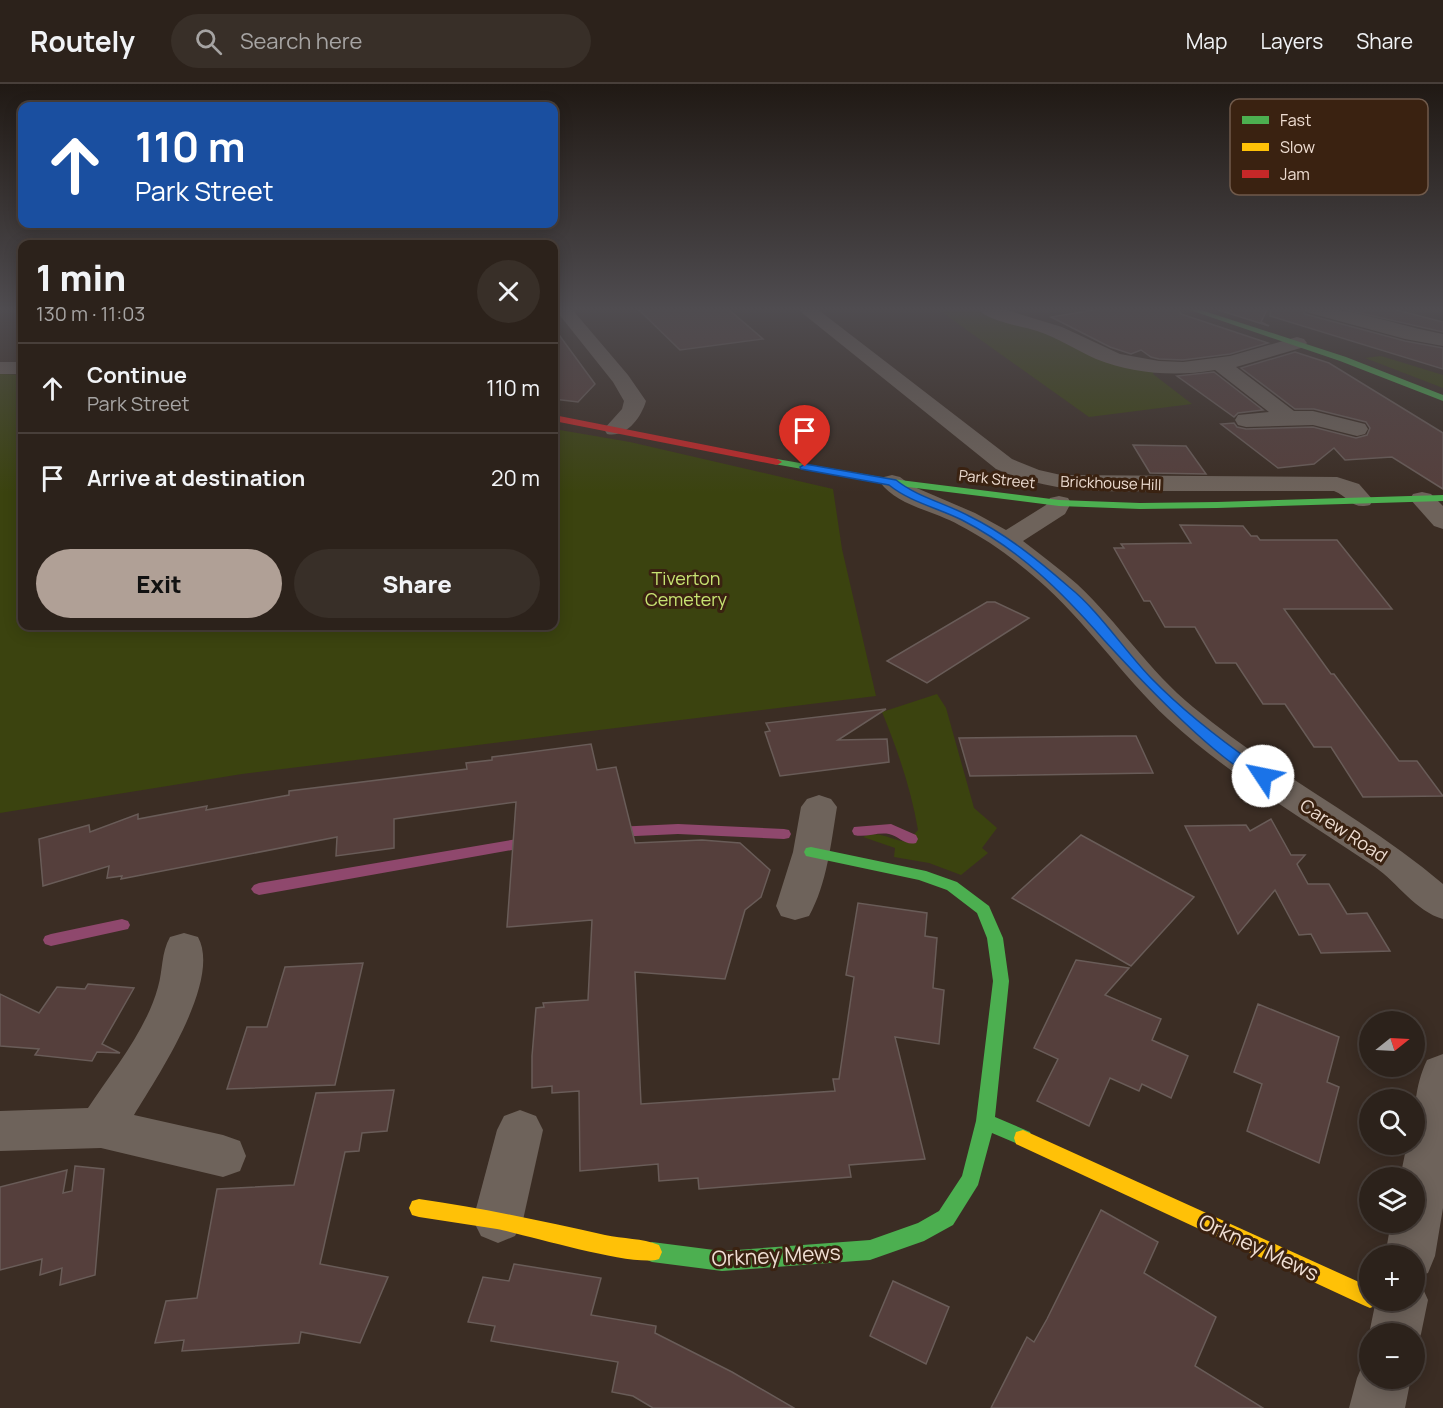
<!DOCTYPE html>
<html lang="en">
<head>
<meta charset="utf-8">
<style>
  body { margin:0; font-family:Manrope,sans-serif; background:#382f28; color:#f1f3f6; height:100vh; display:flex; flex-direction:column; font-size:22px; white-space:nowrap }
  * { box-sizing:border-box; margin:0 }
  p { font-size:20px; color:#a6a4a3 }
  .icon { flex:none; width:33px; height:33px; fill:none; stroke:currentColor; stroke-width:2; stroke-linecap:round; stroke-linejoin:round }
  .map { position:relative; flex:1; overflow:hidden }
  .panel { position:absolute; left:18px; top:156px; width:540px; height:390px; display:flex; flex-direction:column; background:#2c221b; border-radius:12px; box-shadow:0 3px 15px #0003,0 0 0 2px #483f3a }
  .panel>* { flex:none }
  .guide { position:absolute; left:18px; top:18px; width:540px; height:126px; border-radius:12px; box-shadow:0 3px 15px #0003,0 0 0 2px #483f3a; background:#1a4fa0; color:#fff; overflow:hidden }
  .needle { width:39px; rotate:72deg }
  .fabs { position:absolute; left:1359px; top:927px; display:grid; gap:12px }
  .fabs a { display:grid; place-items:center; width:66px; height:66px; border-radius:50%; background:#2c221b; box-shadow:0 3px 15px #0003,0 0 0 2px #483f3a; font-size:30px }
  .pin { position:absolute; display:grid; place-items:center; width:51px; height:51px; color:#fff; margin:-62px -26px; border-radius:50% 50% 50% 0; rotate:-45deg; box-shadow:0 0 6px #0007 }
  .pin .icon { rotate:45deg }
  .me { position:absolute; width:66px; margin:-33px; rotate:304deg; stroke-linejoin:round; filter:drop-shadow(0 0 4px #0008) }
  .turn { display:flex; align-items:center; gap:21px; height:126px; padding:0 18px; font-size:27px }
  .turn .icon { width:78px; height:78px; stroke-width:2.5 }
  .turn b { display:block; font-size:42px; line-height:51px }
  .round { display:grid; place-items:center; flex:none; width:63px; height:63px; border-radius:32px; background:#382f28 }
  .summary { display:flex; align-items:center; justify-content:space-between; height:102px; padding:0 18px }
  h1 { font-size:36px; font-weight:800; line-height:45px }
  .cta { display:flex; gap:12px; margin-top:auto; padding:12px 18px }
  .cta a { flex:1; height:69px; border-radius:36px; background:#b0a096; color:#111; font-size:24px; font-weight:800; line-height:69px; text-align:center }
  .cta a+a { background:#382f28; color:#f1f3f6 }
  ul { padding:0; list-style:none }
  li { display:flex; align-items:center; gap:18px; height:90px; padding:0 18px; border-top:2px solid #483f3a }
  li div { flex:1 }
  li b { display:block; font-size:22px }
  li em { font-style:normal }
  header { display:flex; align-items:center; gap:36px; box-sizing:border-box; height:84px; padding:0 30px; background:#2c221b; border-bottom:2px solid #483f3a }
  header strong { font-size:28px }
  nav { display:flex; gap:33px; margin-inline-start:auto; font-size:21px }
  .search { width:420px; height:54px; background:#382f28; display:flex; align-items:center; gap:15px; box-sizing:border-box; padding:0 21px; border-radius:33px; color:#a6a4a3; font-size:22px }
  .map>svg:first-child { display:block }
  .green { fill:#3b430f }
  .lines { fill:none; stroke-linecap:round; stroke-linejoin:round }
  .stream { fill:#8f486d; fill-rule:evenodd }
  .building { fill:#553f3c; stroke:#695c58; stroke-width:1.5 }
  .street { fill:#6e635b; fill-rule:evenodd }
  .fast { fill:#4caf50; fill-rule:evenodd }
  .slow { fill:#ffc107; fill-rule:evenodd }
  .jam { fill:#c62828; fill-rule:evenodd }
  .route { fill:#1a73e8; stroke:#114b97; stroke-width:1.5 }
  .labels { text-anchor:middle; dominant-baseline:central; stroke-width:6; stroke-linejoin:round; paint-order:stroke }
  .far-street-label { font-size:15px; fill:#efded3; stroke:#3a2211 }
  .park-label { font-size:18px; fill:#c7e372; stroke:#3a2211 }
  .street-label { font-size:18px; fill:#efded3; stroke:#3a2211 }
  .near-street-label { font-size:21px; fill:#efded3; stroke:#3a2211 }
  .key { fill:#3a2211; stroke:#705a4b; stroke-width:1.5 }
  .key-label { font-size:16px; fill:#efded3 }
</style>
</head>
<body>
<header>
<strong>Routely</strong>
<div class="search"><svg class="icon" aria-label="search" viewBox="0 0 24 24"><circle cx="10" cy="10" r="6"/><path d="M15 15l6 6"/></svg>Search here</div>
<nav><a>Map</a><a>Layers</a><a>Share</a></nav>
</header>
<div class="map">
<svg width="1443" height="1324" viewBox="0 0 1443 1324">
  <rect width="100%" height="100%" fill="#3b2d24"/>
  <g class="green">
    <polygon points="936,224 977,224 994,234 1048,250 1094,273 1154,286 1153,290 1192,320 1089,333"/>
    <polygon points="1381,272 1443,291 1443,304 1365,274"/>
    <polygon points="0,290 22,291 22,542 554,542 554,345 630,358 833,405 842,465 876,612 242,690 0,729"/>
    <path d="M937,610L946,624L974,724L997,744L982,764L988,769L961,791L929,779L894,773L895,764L863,753C881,744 896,761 913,757L912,753L918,746C911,705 898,667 882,628Z"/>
  </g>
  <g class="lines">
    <g class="stream">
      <polygon points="678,740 784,745 789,746 791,750 789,754 784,755 678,750 615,753 610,752 608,748 610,744 615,743"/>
      <path d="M891,740L916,751L918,755L916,759C905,762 899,752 889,750C877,748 865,754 854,751L852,747L854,743Z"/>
      <polygon points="529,753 534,754 536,758 534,762 259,811 254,809 251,805 254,801 259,799"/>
      <polygon points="122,835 128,837 130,841 128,845 51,862 45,860 43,856 45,852 51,850"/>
    </g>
  </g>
  <g class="building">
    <polygon points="637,224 727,224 763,255 680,266"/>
    <polygon points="1106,224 1177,224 1181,230 1268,259 1230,270 1183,276 1159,275 1151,273 1141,266 1131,270 1110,263 1051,233"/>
    <polygon points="1212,224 1268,224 1261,238 1269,242"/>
    <polygon points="1271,224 1301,224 1305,230 1405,257 1443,264 1443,285 1270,232"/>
    <polygon points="1338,224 1389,224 1443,238 1443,248"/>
    <polygon points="554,244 595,300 578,318 554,315"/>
    <polygon points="1295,268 1329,279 1443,349 1443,405 1392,373 1345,376 1334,364 1314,380 1278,384 1221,340 1234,339 1237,343 1246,345 1313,343 1356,354 1367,351 1370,344 1366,338 1314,325 1295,325 1241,284"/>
    <polygon points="1214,288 1263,326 1238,329 1234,333 1177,292"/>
    <polygon points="1133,361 1186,362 1206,390 1150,389"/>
    <polygon points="1180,441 1243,442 1251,452 1257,452 1260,456 1337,456 1392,525 1284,525 1331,590 1334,590 1399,677 1417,677 1443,712 1363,713 1331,663 1314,663 1285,620 1263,620 1236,579 1216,579 1195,543 1165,543 1150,517 1144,517 1114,464 1124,464 1121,460 1191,459"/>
    <polygon points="987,518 995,518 1029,534 927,599 887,577"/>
    <polygon points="886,625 838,656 887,655 889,678 780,692 765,648 770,647 766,639"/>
    <polygon points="1121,652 1136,652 1153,689 970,692 959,654"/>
    <polygon points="591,660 597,686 616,683 635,759 702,756 740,759 770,786 761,813 745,826 725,895 635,888 641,1020 835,1007 833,995 839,995 854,893 846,891 858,819 927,829 925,852 937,854 933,904 944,906 939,960 895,953 925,1075 849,1081 851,1093 699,1105 698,1094 659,1097 658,1080 580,1087 579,1007 552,1009 552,1002 532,1004 532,972 536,924 544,923 543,919 588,916 592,836 507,843 516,718 394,735 394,764 336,772 337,753 121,795 122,792 107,794 109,782 43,802 39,755 89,741 90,748 138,730 138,735 207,722 206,726 289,711 289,707 467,685 466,679 492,676 492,673"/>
    <polygon points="1271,735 1291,771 1305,771 1297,780 1308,800 1329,800 1347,830 1367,829 1390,867 1321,869 1311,850 1299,851 1275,806 1238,850 1185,742 1246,741 1250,747"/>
    <polygon points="1081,751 1194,813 1131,882 1012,814"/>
    <polygon points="1076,876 1129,884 1105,911 1161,935 1152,956 1188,972 1171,1014 1142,1000 1139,1007 1110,994 1089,1042 1037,1017 1058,975 1034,964"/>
    <polygon points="363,879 335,1001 227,1005 247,943 267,943 285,883"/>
    <polygon points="88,900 134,904 102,960 120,969 97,968 92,977 35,971 39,965 0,962 0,910 39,929 57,903 85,905"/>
    <polygon points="1258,920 1339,953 1327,998 1339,1003 1319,1079 1247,1047 1262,1000 1234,988"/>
    <polygon points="394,1006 387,1047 362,1049 359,1067 345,1068 320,1180 388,1193 360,1259 301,1248 299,1259 182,1267 184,1256 155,1259 166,1217 197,1214 217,1105 294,1101 316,1009"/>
    <polygon points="75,1082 104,1085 95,1191 60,1201 62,1184 40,1191 42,1175 0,1186 0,1103 67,1086 63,1109 72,1107"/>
    <polygon points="1101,1126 1158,1158 1144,1189 1216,1233 1195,1282 1263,1324 991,1324 1027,1253 1034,1258 1047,1235"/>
    <polygon points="514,1180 601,1194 591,1231 656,1242 655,1249 732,1288 794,1324 653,1324 633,1312 612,1308 618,1278 491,1257 495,1242 468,1238 483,1193 509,1197"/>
    <polygon points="893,1197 949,1223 926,1280 870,1252"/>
  </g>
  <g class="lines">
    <g class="street">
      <path d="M554,224H571L628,291L646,317C641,334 626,354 607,350L604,345L622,325L624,317L613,298Z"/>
      <path d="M796,224H816L1012,375L1039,386L1061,391L1337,393L1359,400L1373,416L1370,421C1352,426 1349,413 1334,407C1282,407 1229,407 1177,407C1112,407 1057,412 996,385Z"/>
      <path d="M977,224H1000L1062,243L1120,270L1159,277L1183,278L1230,272L1297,253L1304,255L1307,259L1304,263L1236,283L1294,327H1313L1365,340L1368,345L1365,350L1357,352L1313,341L1246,343L1238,341L1235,336L1238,331L1269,328L1215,286C1176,293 1134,290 1096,275C1076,266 1058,254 1037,247C1022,242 986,237 977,224Z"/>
      <path d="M1303,224C1350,222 1397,242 1443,250V262L1405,255L1306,228Z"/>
      <rect x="0" y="278" width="22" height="12"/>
      <path d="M892,391L900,393L912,402L975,429L1006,446L1046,421L1050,414L1059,412L1068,414L1071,419L1065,430L1023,457C1041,471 1060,485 1077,500C1118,538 1149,587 1193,623C1272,689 1365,734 1443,800V835C1415,827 1398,799 1375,783C1305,736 1230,692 1168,635C1121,591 1086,537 1037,495C1013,474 988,456 959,441C935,427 897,422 880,398L884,393Z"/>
      <polygon points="1422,408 1431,410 1443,422 1443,445 1434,442 1410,415 1413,410"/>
      <path d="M819,711L831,715L837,723C831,759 827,800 809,832L795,836L781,832L776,822L793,768L801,723L807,715Z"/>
      <path d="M184,849L198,853C222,897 157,993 134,1031L223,1051L240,1057L246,1072L240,1087L223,1093L101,1064L0,1067V1027L88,1024C113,986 146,947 158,903C163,886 161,869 170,853Z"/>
      <path d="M1443,970V1124L1435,1172L1428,1189L1414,1194V1172H1385L1391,1138H1414V1094H1400L1407,1060H1414C1414,1031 1414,1003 1427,976Z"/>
      <polygon points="520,1026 536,1032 543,1046 523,1136 515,1152 498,1159 481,1152 473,1136 497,1046 504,1032"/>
      <polygon points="1414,1196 1420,1198 1428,1216 1421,1250 1414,1267 1414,1250 1370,1250 1370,1252 1369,1250 1376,1216 1414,1216"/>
      <polygon points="1370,1273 1370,1294 1411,1294 1405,1324 1349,1324 1357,1294 1365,1275"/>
    </g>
    <g class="fast">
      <polygon points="1184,224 1195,224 1346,273 1443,311 1443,317 1340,277"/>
      <polygon points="777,375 892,395 1059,416 1140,419 1217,418 1443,411 1443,417 1217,424 1140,425 1059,422 892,401 774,380 772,378"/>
      <polygon points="811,763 926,787 957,798 989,822 1003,854 1009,897 995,1033 1030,1048 1032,1054 1030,1060 1023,1062 992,1049 978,1101 953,1141 924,1157 870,1176 722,1187 652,1178 645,1175 642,1168 645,1161 652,1158 722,1167 870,1156 918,1139 939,1127 962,1092 976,1037 993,897 987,854 977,829 947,806 919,796 806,772 804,768 806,764"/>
    </g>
    <g class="slow">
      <polygon points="1023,1046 1370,1203 1370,1216 1380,1216 1377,1221 1370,1224 1363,1221 1016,1060 1014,1054 1016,1048"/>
      <path d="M419,1115C482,1124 543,1137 605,1151C623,1155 642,1154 659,1161L662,1168L659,1175C636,1184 528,1151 497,1145C471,1141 445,1137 419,1133L412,1131L409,1124L412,1117Z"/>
    </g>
    <polygon class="jam" points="554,331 777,375 782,378 777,381 554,337"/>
  </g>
  <linearGradient id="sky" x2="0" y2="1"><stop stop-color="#201914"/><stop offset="0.55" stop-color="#4f4c50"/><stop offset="1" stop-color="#4f4c50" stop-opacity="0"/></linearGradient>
  <rect width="1443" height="409" fill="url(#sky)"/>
  <path class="route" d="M805,380L896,396C917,413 945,419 969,432C1006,450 1038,476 1069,503C1099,527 1124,566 1151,594C1186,630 1227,661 1268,689L1270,692L1268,695C1239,703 1126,580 1104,556C1062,508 1020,466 962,436C938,424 910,418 889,401L801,385L800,383Z"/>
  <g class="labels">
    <g class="far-street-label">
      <text transform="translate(997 395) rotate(6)">Park Street</text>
      <text transform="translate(1111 399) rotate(2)">Brickhouse Hill</text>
    </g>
    <g class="park-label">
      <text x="686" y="494">Tiverton<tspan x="686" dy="21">Cemetery</tspan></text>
    </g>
    <g class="street-label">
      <text transform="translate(1344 746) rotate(33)">Carew Road</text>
    </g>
    <g class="near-street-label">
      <text transform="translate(1259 1163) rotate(25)">Orkney Mews</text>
      <text transform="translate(776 1171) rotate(-3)">Orkney Mews</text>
    </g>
  </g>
  <rect x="1230" y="15" width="198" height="96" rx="9" class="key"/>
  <rect x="1242" y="32" width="27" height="8" fill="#4caf50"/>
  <rect x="1242" y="59" width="27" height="8" fill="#ffc107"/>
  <rect x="1242" y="86" width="27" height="8" fill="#c62828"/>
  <g class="key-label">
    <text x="1280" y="42">Fast</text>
    <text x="1280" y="69">Slow</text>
    <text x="1280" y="96">Jam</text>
  </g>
</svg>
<div class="fabs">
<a><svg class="needle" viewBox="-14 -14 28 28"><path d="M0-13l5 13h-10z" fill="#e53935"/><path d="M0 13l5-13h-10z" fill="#a6a4a3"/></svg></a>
<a><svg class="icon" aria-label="search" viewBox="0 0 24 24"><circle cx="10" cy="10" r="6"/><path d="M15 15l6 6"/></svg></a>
<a><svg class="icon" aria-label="layers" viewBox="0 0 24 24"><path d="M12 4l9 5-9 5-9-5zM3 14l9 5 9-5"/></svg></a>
<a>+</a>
<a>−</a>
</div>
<div class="pin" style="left:805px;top:383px;background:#d93025"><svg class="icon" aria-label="arrive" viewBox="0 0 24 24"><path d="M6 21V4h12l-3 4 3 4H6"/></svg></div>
<svg class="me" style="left:1263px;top:692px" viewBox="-20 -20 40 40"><circle r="19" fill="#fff"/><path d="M0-13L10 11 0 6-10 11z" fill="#1a73e8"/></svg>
<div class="guide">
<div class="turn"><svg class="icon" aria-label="ahead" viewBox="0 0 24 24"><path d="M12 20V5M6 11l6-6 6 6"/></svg><div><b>110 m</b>Park Street</div></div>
</div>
<section class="panel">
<div class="summary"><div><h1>1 min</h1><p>130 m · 11:03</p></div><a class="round"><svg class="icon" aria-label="close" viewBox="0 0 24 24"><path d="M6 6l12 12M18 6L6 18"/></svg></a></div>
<ul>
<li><svg class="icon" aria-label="ahead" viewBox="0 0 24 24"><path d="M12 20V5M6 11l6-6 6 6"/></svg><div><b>Continue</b><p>Park Street</p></div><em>110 m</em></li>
<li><svg class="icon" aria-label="arrive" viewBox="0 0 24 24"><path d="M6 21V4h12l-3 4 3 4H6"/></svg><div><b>Arrive at destination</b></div><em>20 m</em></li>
</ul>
<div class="cta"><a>Exit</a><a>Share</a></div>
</section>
</div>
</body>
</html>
